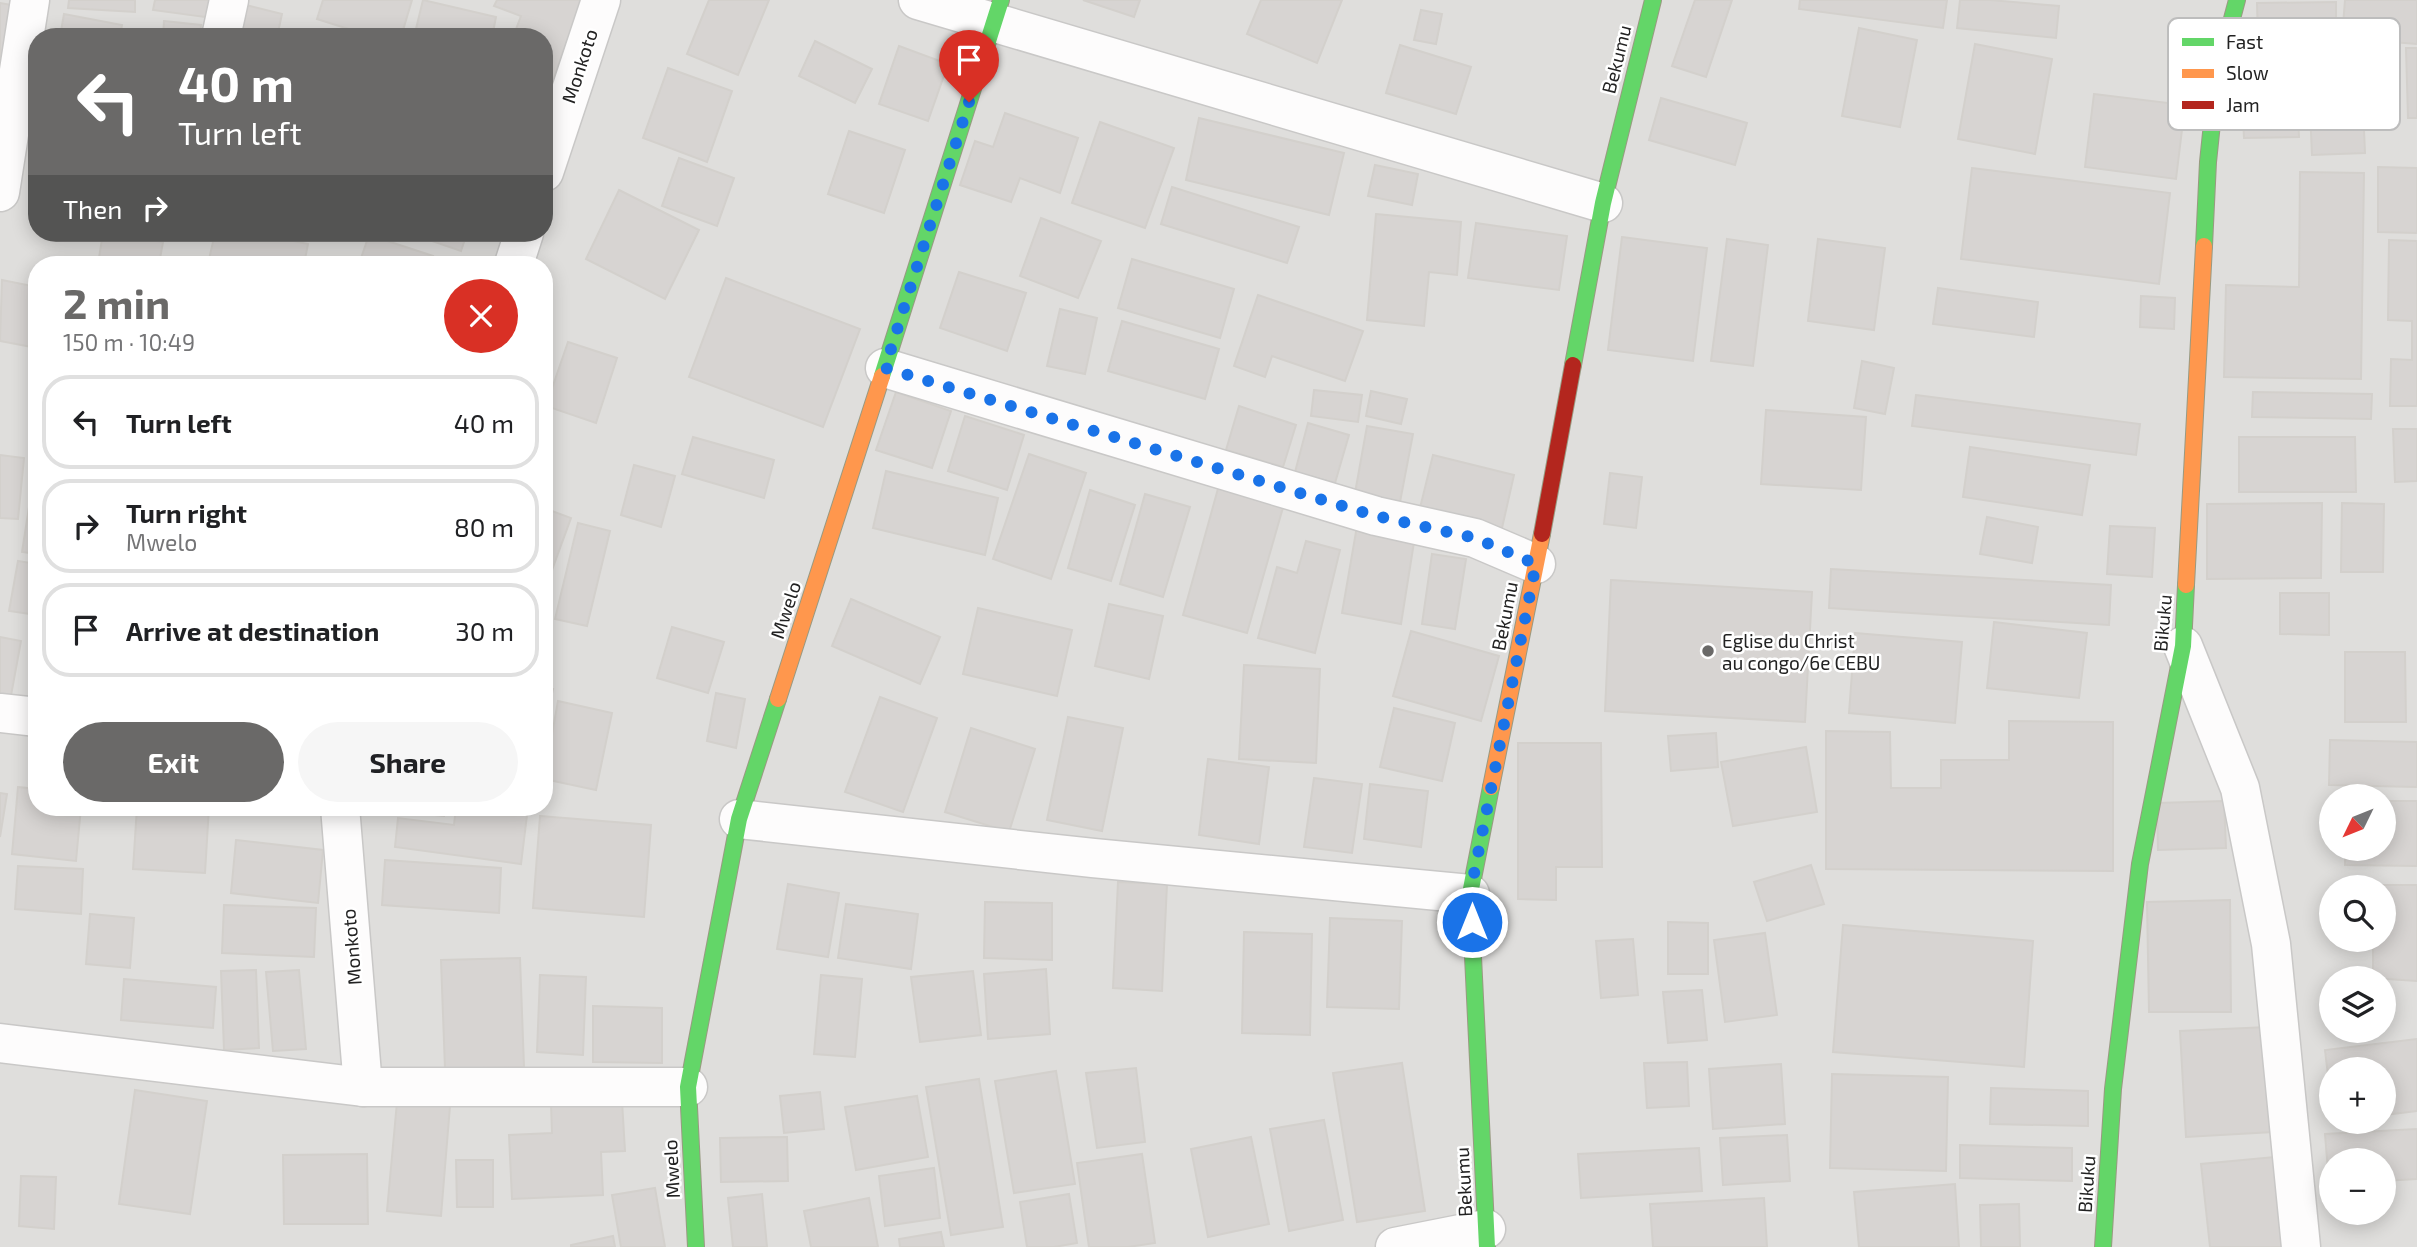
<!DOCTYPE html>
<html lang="en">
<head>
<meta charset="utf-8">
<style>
  body { margin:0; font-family:"Exo 2",sans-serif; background:#f6f6f6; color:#202124; height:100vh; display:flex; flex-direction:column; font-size:26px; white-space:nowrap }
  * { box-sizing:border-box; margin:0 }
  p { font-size:23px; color:#757577 }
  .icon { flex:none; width:38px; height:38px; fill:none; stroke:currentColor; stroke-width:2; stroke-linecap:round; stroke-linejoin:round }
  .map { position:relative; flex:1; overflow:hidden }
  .sheet { position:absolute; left:28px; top:256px; width:525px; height:560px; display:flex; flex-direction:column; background:#fff; border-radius:28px; box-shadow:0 4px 18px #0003 }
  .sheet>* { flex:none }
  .banner { position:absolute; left:28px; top:28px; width:525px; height:214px; border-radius:28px; box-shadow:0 4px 18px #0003; background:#6a6968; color:#fff; overflow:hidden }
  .needle { width:46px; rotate:227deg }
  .buttons { position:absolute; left:2319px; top:784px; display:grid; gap:14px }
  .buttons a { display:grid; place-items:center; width:77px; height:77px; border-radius:50%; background:#fff; box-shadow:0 4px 18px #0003; font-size:35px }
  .pin { position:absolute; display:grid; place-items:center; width:60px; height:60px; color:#fff; margin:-72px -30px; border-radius:50% 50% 50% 0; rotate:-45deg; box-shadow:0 0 7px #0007 }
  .pin .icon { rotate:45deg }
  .me { position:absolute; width:77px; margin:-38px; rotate:0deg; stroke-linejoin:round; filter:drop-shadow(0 0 5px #0008) }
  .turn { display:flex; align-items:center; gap:24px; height:147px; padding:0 35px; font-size:32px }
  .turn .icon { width:91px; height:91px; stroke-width:2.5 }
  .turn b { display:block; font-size:49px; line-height:60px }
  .then { display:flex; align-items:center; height:66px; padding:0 35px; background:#0003; gap:14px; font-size:26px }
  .round { display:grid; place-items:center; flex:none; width:74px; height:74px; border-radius:37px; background:#f6f6f6 }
  .head { display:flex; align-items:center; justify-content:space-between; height:119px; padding:0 35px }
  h1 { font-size:42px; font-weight:700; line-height:52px; color:#6a6968 }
  .action { display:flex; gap:14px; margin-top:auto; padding:14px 35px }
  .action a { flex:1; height:80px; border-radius:42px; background:#6a6968; color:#fff; font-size:28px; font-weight:700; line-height:80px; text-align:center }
  .action a+a { background:#f6f6f6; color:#202124 }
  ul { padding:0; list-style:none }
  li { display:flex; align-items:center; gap:21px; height:94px; margin:0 14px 10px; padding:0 21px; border:4px solid #e0e0e0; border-radius:28px }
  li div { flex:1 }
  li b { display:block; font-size:26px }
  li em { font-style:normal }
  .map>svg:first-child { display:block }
  .residential { fill:#dfdedc; fill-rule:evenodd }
  .building { fill:#d7d4d2; stroke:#d3d0cc; stroke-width:2 }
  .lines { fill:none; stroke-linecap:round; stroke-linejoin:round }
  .street-casing { stroke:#c9c8c7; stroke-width:41 }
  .fast-casing { stroke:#999a82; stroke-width:18 }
  .slow-casing { stroke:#999a82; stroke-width:18 }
  .jam-casing { stroke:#999a82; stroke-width:18 }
  .street { stroke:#fdfcfc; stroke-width:38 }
  .fast { stroke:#63d668; stroke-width:16 }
  .slow { stroke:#ff974d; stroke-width:16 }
  .jam { stroke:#b3261e; stroke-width:16 }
  .route { stroke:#1a73e8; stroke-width:12; stroke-dasharray:0 21.6 }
  .poi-dot { fill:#6a6968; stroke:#fff; stroke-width:2.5 }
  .labels { text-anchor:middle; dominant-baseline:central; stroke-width:5; stroke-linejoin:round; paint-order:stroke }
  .street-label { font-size:19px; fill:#222; stroke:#fff }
  .poi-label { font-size:19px; fill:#222; stroke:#fff; text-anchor:start }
  .key { fill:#fff; stroke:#bdbdbd; stroke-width:2 }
  .key-label { font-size:19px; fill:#222 }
</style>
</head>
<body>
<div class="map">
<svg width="2417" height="1247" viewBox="0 0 2417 1247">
  <rect width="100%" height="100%" fill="#f0eeeb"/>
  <path class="residential" d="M0,0H2417V1247H0ZM37,37H544V233H37ZM37,264H544V807H37ZM2331,796H2384V849H2331ZM2331,887H2384V940H2331ZM2331,978H2384V1031H2331ZM2331,1069H2384V1122H2331ZM2331,1160H2384V1213H2331Z"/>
  <g class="building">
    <polygon points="69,0 135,0 135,12 68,8"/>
    <polygon points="155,0 215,0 212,18 153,10"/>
    <polygon points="323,0 412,0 401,37 374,37 317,19"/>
    <polygon points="423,0 496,17 492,37 414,37"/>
    <polygon points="497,0 582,0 551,86 544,83 544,37 513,37 521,16 494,6"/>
    <polygon points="709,0 769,0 738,75 687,54"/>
    <polygon points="1083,0 1140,0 1134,17"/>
    <polygon points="1261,0 1342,0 1317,63 1247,34"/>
    <polygon points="1695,0 1732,0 1706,77 1672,66"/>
    <polygon points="1800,0 1947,0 1943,28 1799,9"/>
    <polygon points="1960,0 1990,0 2059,6 2056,38 1957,28"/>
    <polygon points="2345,0 2417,0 2417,44 2342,38"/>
    <polygon points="2336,2 2336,41 2258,42 2257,3"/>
    <polygon points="0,3 12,5 5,58 0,57"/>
    <polygon points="246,5 282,14 277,37 239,37"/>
    <polygon points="1421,10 1442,14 1436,44 1414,40"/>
    <polygon points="64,14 122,25 120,37 60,37"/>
    <polygon points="164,21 201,25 200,37 163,37"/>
    <polygon points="1859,28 1917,40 1900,127 1842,116"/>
    <polygon points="815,41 872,69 855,103 799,76"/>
    <polygon points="1975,44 2052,59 2035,154 1958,139"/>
    <polygon points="1400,45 1471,67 1456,114 1386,93"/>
    <polygon points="899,46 948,64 928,121 879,104"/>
    <polygon points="2406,48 2417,48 2417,118 2408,118"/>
    <polygon points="2361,62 2365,153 2312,155 2308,64"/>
    <polygon points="668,68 732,91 707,162 643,138"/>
    <polygon points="2296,77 2299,137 2244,138 2241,78"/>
    <polygon points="2094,94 2185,105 2176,179 2085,167"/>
    <polygon points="1661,98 1747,123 1735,165 1649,140"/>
    <polygon points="1005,113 1078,138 1060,193 1020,178 1011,202 960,185 975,141 993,147"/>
    <polygon points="1199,118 1344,153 1329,215 1186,180"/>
    <polygon points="1100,122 1174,148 1145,228 1072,203"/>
    <polygon points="849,131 905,150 884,213 828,194"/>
    <polygon points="679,158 734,178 717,226 662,206"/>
    <polygon points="1375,165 1418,174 1412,205 1368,196"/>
    <polygon points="2378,167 2417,168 2417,233 2378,232"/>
    <polygon points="1972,168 2170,193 2159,284 1961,259"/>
    <polygon points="2300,172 2364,173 2361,379 2224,377 2226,285 2299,287"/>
    <polygon points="1172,187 1299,227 1287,263 1161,224"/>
    <polygon points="619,190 699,230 665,299 586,259"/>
    <polygon points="1376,214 1461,222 1457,275 1429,272 1424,326 1367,320"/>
    <polygon points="1041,218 1101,241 1078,298 1020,276"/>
    <polygon points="1476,223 1567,236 1559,290 1468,278"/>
    <polygon points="103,233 163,242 159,264 98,264"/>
    <polygon points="215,233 255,233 308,244 304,264 208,264"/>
    <polygon points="409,233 467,233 461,251"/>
    <polygon points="369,235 433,256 430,264 359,264"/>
    <polygon points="1622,237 1707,248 1693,361 1608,350"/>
    <polygon points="1727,239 1768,245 1753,366 1711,361"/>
    <polygon points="1818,239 1885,248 1874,330 1808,321"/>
    <polygon points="2389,240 2417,241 2417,406 2390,406 2391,359 2412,360 2412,321 2388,320"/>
    <polygon points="1132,259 1234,289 1220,338 1118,308"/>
    <polygon points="959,272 1026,293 1007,351 940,328"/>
    <polygon points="726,278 860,329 823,427 689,377"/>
    <polygon points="2,280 37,287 37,348 0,341"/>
    <polygon points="1938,288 2038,302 2034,337 1933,324"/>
    <polygon points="1258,295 1363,331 1345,381 1272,356 1265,377 1234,366"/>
    <polygon points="2141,296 2175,298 2174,329 2140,327"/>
    <polygon points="1060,309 1097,318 1085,374 1047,366"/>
    <polygon points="1122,321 1219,349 1205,399 1108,371"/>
    <polygon points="568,342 617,358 596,423 546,406"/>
    <polygon points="1862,361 1894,368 1885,414 1854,408"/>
    <polygon points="1314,390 1362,395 1358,422 1311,416"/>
    <polygon points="1371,391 1407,399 1401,424 1366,416"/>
    <polygon points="896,392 951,411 932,468 876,450"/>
    <polygon points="2253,392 2372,394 2371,419 2252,417"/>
    <polygon points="1916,395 2140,424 2136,455 1912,426"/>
    <polygon points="1239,406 1296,425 1283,467 1226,450"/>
    <polygon points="1766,410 1866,417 1861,490 1761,484"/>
    <polygon points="965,416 1024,435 1007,490 948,471"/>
    <polygon points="1308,423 1349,435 1335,483 1295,472"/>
    <polygon points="1367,426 1413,434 1400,502 1355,493"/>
    <polygon points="2393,429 2417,429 2417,481 2395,482"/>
    <polygon points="693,437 774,460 764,498 682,474"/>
    <polygon points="2239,437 2355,437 2356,492 2239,492"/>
    <polygon points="1970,447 2090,465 2082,515 1963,497"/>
    <polygon points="1029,454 1086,473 1051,579 993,559"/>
    <polygon points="0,455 24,458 18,519 0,518"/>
    <polygon points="1433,455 1514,475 1502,528 1420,508"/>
    <polygon points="36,462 37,462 37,554 22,552"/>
    <polygon points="634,465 675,476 661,527 621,515"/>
    <polygon points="886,471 998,498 985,555 873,528"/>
    <polygon points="1610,473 1642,477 1636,528 1604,524"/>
    <polygon points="1219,485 1284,504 1247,633 1183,615"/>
    <polygon points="1090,490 1135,505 1111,581 1068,568"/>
    <polygon points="1145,494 1190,507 1163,597 1120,584"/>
    <polygon points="2322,503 2321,578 2207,579 2207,504"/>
    <polygon points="2342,503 2384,504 2383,572 2341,572"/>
    <polygon points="544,508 571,518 544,592"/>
    <polygon points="1987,517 2038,527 2032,563 1980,554"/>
    <polygon points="578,523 610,531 587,626 555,619"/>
    <polygon points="1357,526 1415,536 1401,624 1342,613"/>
    <polygon points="2110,526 2155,528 2152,577 2107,574"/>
    <polygon points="1306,541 1340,550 1315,653 1258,638 1277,567 1297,573"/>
    <polygon points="1432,554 1466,559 1455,629 1422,624"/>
    <polygon points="18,561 37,564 37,615 9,611"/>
    <polygon points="1831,569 2111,585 2109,625 1829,608"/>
    <polygon points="1611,580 1812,592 1805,722 1605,711"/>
    <polygon points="2280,593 2329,593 2329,635 2280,634"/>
    <polygon points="851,599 940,637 920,684 832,646"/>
    <polygon points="1109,604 1163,616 1149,679 1095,666"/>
    <polygon points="978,608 1072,630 1057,696 963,674"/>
    <polygon points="1994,622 2087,633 2079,698 1987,688"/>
    <polygon points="672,627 724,642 708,693 657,678"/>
    <polygon points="1411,631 1499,656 1481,721 1393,696"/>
    <polygon points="1855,633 1962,642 1955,723 1849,713"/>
    <polygon points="0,637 21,641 10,701 0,699"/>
    <polygon points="2345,652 2405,652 2406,722 2345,722"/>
    <polygon points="1244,665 1320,669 1316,763 1239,759"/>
    <polygon points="544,687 553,689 544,726"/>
    <polygon points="716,693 745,699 736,748 707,741"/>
    <polygon points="880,697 937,718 903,812 845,792"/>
    <polygon points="558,701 612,713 596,790 544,779"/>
    <polygon points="1394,708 1455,723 1442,781 1380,767"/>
    <polygon points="1068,717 1123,728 1102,831 1047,820"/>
    <polygon points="2009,721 2113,722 2113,871 1826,869 1826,731 1890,732 1891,788 1941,788 1941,760 2009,760"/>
    <polygon points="971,728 1035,749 1009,832 945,812"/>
    <polygon points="1716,733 1718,767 1671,771 1668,736"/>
    <polygon points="2330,740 2417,742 2417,787 2329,785"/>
    <polygon points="1518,743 1601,743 1602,867 1556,867 1556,900 1518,899"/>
    <polygon points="1806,747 1817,812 1733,826 1721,762"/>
    <polygon points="1208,759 1269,767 1259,844 1199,835"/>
    <polygon points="1314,778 1362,784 1352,853 1304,847"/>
    <polygon points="1370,784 1428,791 1421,847 1364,839"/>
    <polygon points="18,787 37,789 37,807 81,807 76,861 12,854"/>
    <polygon points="0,793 7,794 0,837"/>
    <polygon points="2224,801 2226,848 2158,850 2157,803"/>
    <polygon points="2384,801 2417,801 2417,866 2345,865 2345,849 2384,849"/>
    <polygon points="137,807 209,807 205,873 133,869"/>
    <polygon points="221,807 298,807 298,814 220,809"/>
    <polygon points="385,807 445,807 444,816 385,810"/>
    <polygon points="456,807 528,807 521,864 395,847 398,818 454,825"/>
    <polygon points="540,816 651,825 644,917 533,908"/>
    <polygon points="236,840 323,850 318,903 231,893"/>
    <polygon points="385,860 501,868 499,913 382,905"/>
    <polygon points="1811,865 1824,904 1767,921 1754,882"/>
    <polygon points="18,866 83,869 81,914 15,909"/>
    <polygon points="1118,882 1167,884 1162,991 1113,988"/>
    <polygon points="788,884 839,893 828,957 777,949"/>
    <polygon points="2373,885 2417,885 2417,981 2373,978 2373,940 2384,940 2384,887 2373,887"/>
    <polygon points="2230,900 2231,1012 2149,1012 2147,902"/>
    <polygon points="985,902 1052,903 1052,960 984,958"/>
    <polygon points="846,904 918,914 911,969 838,958"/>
    <polygon points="224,905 316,908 314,957 222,953"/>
    <polygon points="90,914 134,918 130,968 86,964"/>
    <polygon points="1330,918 1402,921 1399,1009 1327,1007"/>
    <polygon points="1668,922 1708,923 1708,974 1668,974"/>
    <polygon points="1843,925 2033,941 2024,1067 1833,1052"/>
    <polygon points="1244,932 1312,934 1310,1035 1242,1033"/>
    <polygon points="1765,933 1777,1015 1725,1022 1714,940"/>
    <polygon points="1633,939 1638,995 1601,998 1596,941"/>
    <polygon points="520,958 524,1067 445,1069 441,960"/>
    <polygon points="1046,969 1050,1034 988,1039 984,974"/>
    <polygon points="256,970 259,1048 224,1050 221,971"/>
    <polygon points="299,970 306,1049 273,1051 266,972"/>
    <polygon points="973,971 981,1035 920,1042 911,977"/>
    <polygon points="540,975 586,977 583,1055 537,1052"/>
    <polygon points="821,975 862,979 855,1057 814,1054"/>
    <polygon points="124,979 216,987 213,1028 121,1020"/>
    <polygon points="1702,990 1707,1040 1668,1043 1663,992"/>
    <polygon points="593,1006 662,1008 662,1063 593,1062"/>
    <polygon points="2267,1027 2273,1132 2186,1137 2180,1031"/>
    <polygon points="2417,1039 2417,1111 2384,1115 2384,1069 2331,1069 2331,1101 2325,1050"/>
    <polygon points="1687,1062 1689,1106 1647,1108 1644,1063"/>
    <polygon points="1402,1063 1425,1211 1357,1222 1333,1073"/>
    <polygon points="1781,1064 1785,1124 1713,1129 1709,1069"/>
    <polygon points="1136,1068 1145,1142 1097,1148 1086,1073"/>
    <polygon points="1056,1071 1075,1184 1014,1193 995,1081"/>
    <polygon points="1832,1074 1948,1077 1946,1171 1830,1168"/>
    <polygon points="979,1079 1003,1227 951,1235 926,1087"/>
    <polygon points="1991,1088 2088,1091 2088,1126 1990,1124"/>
    <polygon points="135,1090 207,1101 190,1214 119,1204"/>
    <polygon points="820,1092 824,1129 784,1133 780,1096"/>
    <polygon points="917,1096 928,1157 856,1170 845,1107"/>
    <polygon points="622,1101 625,1151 601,1152 603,1195 512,1199 509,1135 552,1133 551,1104"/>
    <polygon points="397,1102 450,1106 441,1216 387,1211"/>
    <polygon points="1324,1120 1343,1220 1289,1231 1270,1129"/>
    <polygon points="2417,1129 2417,1179 2384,1181 2384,1160 2331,1160 2331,1184 2329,1184 2325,1134"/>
    <polygon points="1787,1135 1790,1181 1723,1185 1720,1138"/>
    <polygon points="787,1137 788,1181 721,1182 720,1138"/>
    <polygon points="1251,1137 1269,1224 1208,1237 1191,1149"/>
    <polygon points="1960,1145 2072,1148 2072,1181 1960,1178"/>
    <polygon points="1699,1148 1702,1191 1581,1198 1578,1154"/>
    <polygon points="367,1154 368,1224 284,1224 283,1155"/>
    <polygon points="1142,1154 1155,1243 1128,1247 1089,1247 1077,1163"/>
    <polygon points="2274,1157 2283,1247 2210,1247 2201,1164"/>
    <polygon points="456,1160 493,1160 493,1207 457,1207"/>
    <polygon points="934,1168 940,1218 885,1226 879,1176"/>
    <polygon points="21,1176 56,1177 54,1229 19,1226"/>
    <polygon points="1955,1184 1959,1247 1859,1247 1854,1192"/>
    <polygon points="655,1188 665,1247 621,1247 612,1195"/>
    <polygon points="762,1194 767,1247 733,1247 728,1198"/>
    <polygon points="1069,1194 1077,1243 1054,1247 1027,1247 1020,1202"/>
    <polygon points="869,1198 878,1247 811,1247 804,1211"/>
    <polygon points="1764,1198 1767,1247 1653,1247 1650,1204"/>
    <polygon points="2019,1204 2020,1247 1981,1247 1980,1205"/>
    <polygon points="941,1232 944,1247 900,1247 899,1239"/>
    <polygon points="613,1236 615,1247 571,1247 571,1245"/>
  </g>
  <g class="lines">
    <defs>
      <g id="street">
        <polyline points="918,0 1603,203"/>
        <polyline points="221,37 229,0"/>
        <polyline points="544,172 601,0"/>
        <polyline points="0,192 30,0"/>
        <polyline points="514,264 524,233"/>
        <polyline points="885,368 1376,516 1475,538 1536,564"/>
        <polyline points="2183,646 2240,788 2271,944 2301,1247"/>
        <polyline points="0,713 37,717"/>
        <polyline points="340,807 363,1087"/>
        <polyline points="739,819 1093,858 1470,894"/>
        <polyline points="0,1043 363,1087 688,1087"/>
        <polyline points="1395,1247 1486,1229"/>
      </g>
      <g id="fast">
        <polyline points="2204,246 2208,162 2217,75 2237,0"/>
        <polyline points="1573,365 1603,203 1653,0"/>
        <polyline points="882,376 1001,0"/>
        <polyline points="696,1247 688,1087 739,819 778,699"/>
        <polyline points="1487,1247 1470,894 1491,787"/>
        <polyline points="2103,1247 2113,1089 2140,864 2183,646 2186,585"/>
      </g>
      <g id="slow">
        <polyline points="2186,585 2204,246"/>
        <polyline points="778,699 882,376"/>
        <polyline points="1491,787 1542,534"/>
      </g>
      <polyline id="jam" points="1542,534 1573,365"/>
    </defs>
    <use href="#street" class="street-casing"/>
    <use href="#fast" class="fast-casing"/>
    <use href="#slow" class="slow-casing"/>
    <use href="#jam" class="jam-casing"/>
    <use href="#street" class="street"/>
    <use href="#fast" class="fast"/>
    <use href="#slow" class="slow"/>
    <use href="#jam" class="jam"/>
  </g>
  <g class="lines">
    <polyline class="route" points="969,102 885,368 1376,516 1475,538 1536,564 1470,894 1472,922"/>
  </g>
  <circle class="poi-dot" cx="1708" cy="651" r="7"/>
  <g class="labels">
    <g class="street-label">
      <text transform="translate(1616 59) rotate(-76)">Bekumu</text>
      <text transform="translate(579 66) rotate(-72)">Monkoto</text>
      <text transform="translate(785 610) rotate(-72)">Mwelo</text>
      <text transform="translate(1504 616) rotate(-79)">Bekumu</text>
      <text transform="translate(2162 623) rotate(-85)">Bikuku</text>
      <text transform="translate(351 947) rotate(-95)">Monkoto</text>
      <text transform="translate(671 1169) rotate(-93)">Mwelo</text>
      <text transform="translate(1463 1182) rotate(-93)">Bekumu</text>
      <text transform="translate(2086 1184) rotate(-86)">Bikuku</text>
    </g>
    <g class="poi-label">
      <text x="1722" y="640">Eglise du Christ<tspan x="1722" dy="22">au congo/6e CEBU</tspan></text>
    </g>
  </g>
  <rect x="2168" y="18" width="232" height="112" rx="10" class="key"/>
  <rect x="2182" y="38" width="32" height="8" fill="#63d668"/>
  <rect x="2182" y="69" width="32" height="9" fill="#ff974d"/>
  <rect x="2182" y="101" width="32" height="8" fill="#b3261e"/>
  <g class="key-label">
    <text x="2226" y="49">Fast</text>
    <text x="2226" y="80">Slow</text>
    <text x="2226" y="112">Jam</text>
  </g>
</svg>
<div class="buttons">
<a><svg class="needle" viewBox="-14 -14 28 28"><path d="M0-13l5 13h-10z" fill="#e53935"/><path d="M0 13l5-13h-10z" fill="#757577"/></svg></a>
<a><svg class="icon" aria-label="search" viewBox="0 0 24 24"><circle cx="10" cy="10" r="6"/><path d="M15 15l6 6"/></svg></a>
<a><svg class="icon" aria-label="layers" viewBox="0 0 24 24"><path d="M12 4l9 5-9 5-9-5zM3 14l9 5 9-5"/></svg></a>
<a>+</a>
<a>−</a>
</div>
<div class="pin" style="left:969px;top:102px;background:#d93025"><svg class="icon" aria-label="arrive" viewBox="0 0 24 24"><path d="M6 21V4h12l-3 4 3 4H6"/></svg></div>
<svg class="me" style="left:1472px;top:922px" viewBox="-20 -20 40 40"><circle r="17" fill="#1a73e8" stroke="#fff" stroke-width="3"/><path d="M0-11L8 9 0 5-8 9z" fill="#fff"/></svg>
<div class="banner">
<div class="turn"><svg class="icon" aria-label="left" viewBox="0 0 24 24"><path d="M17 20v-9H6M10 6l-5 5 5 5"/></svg><div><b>40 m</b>Turn left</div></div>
<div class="then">Then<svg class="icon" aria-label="right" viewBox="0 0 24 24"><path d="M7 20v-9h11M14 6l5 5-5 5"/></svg></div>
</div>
<section class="sheet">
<div class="head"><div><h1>2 min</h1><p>150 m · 10:49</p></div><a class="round" style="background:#d93025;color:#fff"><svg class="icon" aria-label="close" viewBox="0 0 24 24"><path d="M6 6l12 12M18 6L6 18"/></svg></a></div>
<ul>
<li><svg class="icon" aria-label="left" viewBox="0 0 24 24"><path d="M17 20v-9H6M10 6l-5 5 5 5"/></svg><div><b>Turn left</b></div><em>40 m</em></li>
<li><svg class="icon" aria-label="right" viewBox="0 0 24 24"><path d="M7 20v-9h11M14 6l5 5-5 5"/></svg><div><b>Turn right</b><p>Mwelo</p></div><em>80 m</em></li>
<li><svg class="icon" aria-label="arrive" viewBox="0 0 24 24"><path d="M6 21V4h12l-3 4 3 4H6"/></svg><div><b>Arrive at destination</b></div><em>30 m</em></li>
</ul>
<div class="action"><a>Exit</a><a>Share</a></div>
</section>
</div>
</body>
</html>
